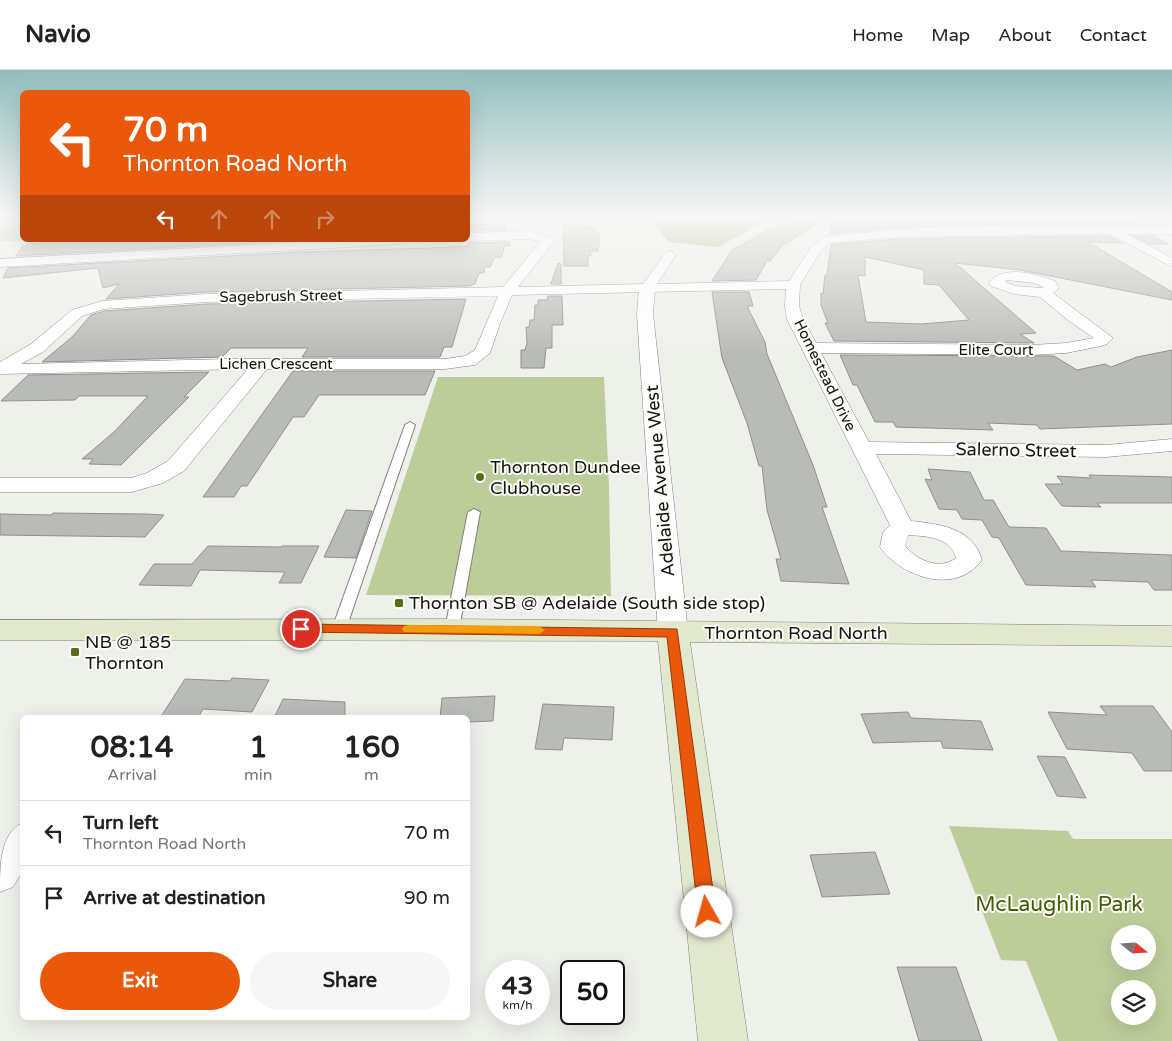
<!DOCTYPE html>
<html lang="en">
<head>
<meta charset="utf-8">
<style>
  body { margin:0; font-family:"Varela Round",sans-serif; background:#f6f6f6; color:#222; height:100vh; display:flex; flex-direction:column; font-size:19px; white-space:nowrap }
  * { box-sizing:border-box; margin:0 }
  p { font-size:16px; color:#767676 }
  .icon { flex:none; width:28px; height:28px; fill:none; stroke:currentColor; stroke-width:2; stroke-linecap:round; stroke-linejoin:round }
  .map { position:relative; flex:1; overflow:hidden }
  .details { position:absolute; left:20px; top:645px; width:450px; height:305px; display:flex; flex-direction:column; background:#fff; border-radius:8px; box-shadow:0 5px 20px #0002 }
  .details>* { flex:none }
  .guide { position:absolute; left:20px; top:20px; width:450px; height:152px; border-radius:8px; box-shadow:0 5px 20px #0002; background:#ea580c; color:#fff; overflow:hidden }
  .needle { width:32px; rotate:108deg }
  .controls { position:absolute; left:1111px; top:855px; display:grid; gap:10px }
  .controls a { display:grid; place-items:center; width:45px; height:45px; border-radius:50%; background:#fff; box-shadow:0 5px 20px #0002; font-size:25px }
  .speed { position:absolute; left:485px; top:890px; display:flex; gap:10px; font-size:25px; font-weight:700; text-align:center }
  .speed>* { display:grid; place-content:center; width:65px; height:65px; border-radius:50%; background:#fff; box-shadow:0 5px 20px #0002; line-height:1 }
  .speed small { font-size:12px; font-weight:400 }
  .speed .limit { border:2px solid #111; border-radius:8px; background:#fff; color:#111 }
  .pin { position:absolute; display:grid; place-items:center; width:42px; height:42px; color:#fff; margin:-21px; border:2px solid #fff; border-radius:50%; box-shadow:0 1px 5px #0007 }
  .me { position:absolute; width:55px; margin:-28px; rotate:353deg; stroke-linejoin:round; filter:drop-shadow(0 0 4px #0008) }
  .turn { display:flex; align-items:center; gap:18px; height:105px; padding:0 20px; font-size:22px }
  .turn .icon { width:65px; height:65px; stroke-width:2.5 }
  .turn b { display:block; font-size:35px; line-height:42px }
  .lanes { display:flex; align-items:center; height:48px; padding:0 20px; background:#0003; justify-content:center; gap:25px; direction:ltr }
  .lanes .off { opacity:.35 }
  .eta { display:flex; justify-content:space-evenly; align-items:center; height:85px; text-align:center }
  .eta b { font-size:30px; font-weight:700; line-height:35px }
  .button { display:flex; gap:10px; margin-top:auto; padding:10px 20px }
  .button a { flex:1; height:58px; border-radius:30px; background:#ea580c; color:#fff; font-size:20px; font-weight:700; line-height:58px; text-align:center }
  .button a+a { background:#f6f6f6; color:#222 }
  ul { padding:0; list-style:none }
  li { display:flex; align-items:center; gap:15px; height:65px; padding:0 20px; border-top:1px solid #e0e0e0 }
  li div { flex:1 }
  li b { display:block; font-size:19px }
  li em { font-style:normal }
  header { display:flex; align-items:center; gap:30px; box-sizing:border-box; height:70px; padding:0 25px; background:#fff; border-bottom:1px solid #e0e0e0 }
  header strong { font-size:24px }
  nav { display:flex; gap:28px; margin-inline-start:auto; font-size:18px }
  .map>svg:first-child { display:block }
  .green { fill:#bdcd9a; fill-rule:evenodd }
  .forest { fill:#a0b56c }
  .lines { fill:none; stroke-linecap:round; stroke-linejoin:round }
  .stream { fill:#83935f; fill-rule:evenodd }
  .building { fill:#b9bbb6; stroke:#8f908b; fill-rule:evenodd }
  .service-casing { stroke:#7e807b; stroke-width:2 }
  .minor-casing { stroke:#7e807b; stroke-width:1 }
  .tertiary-casing { stroke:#7e807b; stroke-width:1 }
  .secondary-casing { stroke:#7e807b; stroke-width:1 }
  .service { fill:#fff; fill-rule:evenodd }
  .minor { fill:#fff; fill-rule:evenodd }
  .tertiary { fill:#fff; fill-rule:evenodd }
  .secondary { fill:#e1e8cd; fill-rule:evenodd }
  .route { fill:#ea580c; stroke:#983908 }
  .slow { fill:#f59e0b }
  .poi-dot { fill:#596d1b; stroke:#fbfdf7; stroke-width:2 }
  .labels { text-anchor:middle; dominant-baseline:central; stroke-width:4; stroke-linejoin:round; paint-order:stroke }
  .far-street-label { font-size:15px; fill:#131412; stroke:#fbfdf7 }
  .street-label { font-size:18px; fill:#131412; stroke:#fbfdf7 }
  .poi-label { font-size:18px; fill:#131412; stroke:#fbfdf7; text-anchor:start }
  .near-park-label { font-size:21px; fill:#475902; stroke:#fbfdf7 }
</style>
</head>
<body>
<header>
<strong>Navio</strong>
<nav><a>Home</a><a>Map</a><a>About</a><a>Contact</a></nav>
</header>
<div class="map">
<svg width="1172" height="971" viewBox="0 0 1172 971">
  <rect width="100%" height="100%" fill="#eef0ea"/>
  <g class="green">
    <polygon points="0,148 22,148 22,170 0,172"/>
    <polygon points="438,307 604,307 609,416 611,526 366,525"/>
    <path d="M949,756L1068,761L1073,769H1172V971H1058L1026,891L1001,890ZM1120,864H1148V891H1120ZM1120,919H1148V946H1120Z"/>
  </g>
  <polygon class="forest" points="648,148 771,148 718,177 669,172"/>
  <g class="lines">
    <polygon class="stream" points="0,148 22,148 0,150"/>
  </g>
  <g class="building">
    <polygon points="815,148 821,148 822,151 782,176 770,191 767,191 756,210 712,211 732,180 768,160"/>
    <polygon points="982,148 1124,148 1134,154 996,154 898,157 830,164 831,152"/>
    <polygon points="563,152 593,158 600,164 598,181 590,181 591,186 588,186 588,196 564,196"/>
    <polygon points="505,154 506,160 468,161 468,155"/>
    <path d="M1110,166L1123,173L1088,172L1172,222V230L1020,200L955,193L1036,263L1020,264L1034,273L834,271L825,253H828L821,235V223L823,224L825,205H827L831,175L898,169ZM865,187L924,200V214L939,215L969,250L921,254L866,252L858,205L865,206Z"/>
    <polygon points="1134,166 1154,166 1168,174 1149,174"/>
    <polygon points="84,170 302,170 16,186 22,177 29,174"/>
    <polygon points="509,172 510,176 504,176 502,187 495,187 490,197 485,197 484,203 479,203 475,214 469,216 207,222 106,229 119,214 103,218 98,198 3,208 8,198 302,182 430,178 468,176 468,173"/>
    <polygon points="558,193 561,194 561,214 551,214"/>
    <polygon points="712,222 749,222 753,236 747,236 765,272 767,284 813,395 827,437 822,437 849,514 781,511 776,489 781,489 767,440 762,396 759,396 747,353 722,288"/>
    <polygon points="548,226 562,226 563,255 552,255 552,278 546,278 544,298 521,298 521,280 525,280 527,273 526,257 529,257 530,250 534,250 535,235 538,235 538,230 547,230"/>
    <polygon points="466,229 452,277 444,277 440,287 302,287 308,278 231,278 222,287 42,292 72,267 91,245 104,241 207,234"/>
    <polygon points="1172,280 1172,354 1040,359 1037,355 988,353 993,360 896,357 893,352 875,352 857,315 853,315 840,285 1054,286 1077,300 1105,294 1111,297 1137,287"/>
    <polygon points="293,301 435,301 425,325 319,325 304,347 293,347 247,416 241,416 234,427 203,427"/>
    <polygon points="209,302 184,327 189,327 121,395 89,394 93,389 82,389 114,362 148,326 79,326 75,330 1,331 28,305"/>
    <polygon points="928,399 970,402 984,430 993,430 1009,457 1046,458 1061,481 1172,485 1172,520 1154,520 1148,512 1091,510 1096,517 1026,515 999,468 992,467 982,450 962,449 957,440 939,439 925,409 932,410"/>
    <polygon points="1089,405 1172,407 1172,433 1097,433 1101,437 1062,436 1045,414 1063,414 1057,406 1091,408"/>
    <polygon points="346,440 372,441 356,488 324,487"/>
    <polygon points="53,443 145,444 164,445 145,467 0,465 0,444 51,445"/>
    <polygon points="208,476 281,477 282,476 319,476 301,513 279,513 285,502 200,500 191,516 139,515 154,494 192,494"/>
    <polygon points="232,608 269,610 252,642 203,639 198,648 160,648 185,609 230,611"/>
    <polygon points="495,626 493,651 468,652 468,648 440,648 442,628"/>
    <polygon points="283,629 345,632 345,648 274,648"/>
    <polygon points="543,634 614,637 612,670 564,668 562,680 535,679"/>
    <polygon points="1100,636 1153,636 1172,662 1172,701 1144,701 1132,683 1067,679 1048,642 1107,645"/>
    <polygon points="908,642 911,648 981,651 993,680 943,678 941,671 873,673 861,644"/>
    <polygon points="1037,686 1065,687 1086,728 1057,726"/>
    <polygon points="875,782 890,824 822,827 810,785"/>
    <polygon points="897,897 956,897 982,971 919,971"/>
  </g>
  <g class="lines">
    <defs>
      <g id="service">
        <polygon points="410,352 415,355 346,559 344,562 334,562 332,559 405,355"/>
        <polygon points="474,439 480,442 459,559 457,562 447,562 445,559 468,442"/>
      </g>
      <g id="minor">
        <path d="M996,156H1172V164H1127L1172,188V197L1110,164L898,167L830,173L820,182L800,215L799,236L803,249L816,273L1032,275L1066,273L1094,268L1069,251L1040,227L1014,224L991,216L989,213C1003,194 1035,204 1055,211L1059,218L1053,223L1113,268L1107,274L1101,276L1066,283L1032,285L821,283L869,372L1106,375L1172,369V381L1106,387L876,384L911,451C940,454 973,458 982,490C956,526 901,507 880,477L883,462L890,455L787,249L785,236L786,219L512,225L501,251L490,283L475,295L445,299H267L184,401L163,413L132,422H0V408H131L147,403L168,391L248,299L0,304V292L31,274L72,240L102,231L207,224L503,217L540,172L530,169L468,171L466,170H468V163L531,161L552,168L554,171L552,174L518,217L643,214L666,182L670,181L676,185L657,214L789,211L811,177L823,167L898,159ZM1006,210L1034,213L1044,217L1041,218L1016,216L1005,212ZM498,226L475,280L465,286L445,289H229L21,294L43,282L82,246L104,239L207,232ZM908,465C925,466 951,467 956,488C939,501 917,490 905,476Z"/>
        <polygon points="337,170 407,170 401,174 0,197 0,189"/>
        <path d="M22,753V802L13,817L0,822C0,795 0,764 22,753Z"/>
      </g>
      <polygon id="tertiary" points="647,214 655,219 653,244 688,562 684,569 673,572 662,569 658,562 637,244 639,219"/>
      <polygon id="secondary" points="452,549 1172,556 1172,576 690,572 748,971 698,971 658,571 0,570 0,550"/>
    </defs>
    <use href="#service" class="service-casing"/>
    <use href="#minor" class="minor-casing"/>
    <use href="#tertiary" class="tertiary-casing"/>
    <use href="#secondary" class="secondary-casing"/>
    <use href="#service" class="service"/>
    <use href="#minor" class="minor"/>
    <use href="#tertiary" class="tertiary"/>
    <use href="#secondary" class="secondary"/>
  </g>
  <linearGradient id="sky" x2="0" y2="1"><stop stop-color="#93bdbe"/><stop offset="0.52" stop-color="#f7f8f6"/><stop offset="1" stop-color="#f7f8f6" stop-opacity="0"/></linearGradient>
  <rect width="1172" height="284" fill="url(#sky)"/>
  <polygon class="route" points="301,554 677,559 716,842 713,848 707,850 701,848 698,842 667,567 297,562 295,559"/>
  <polygon class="slow" points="408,555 539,556 545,560 539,564 404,562 402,559 404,556"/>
  <g class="poi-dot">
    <circle cx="480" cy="407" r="5"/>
    <rect x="394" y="528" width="10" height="10" rx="2.5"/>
    <rect x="70" y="577" width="10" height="10" rx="2.5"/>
  </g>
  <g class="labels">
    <g class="far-street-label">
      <text transform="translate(281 226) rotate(-1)">Sagebrush Street</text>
      <text x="996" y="280">Elite Court</text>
      <text x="276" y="294">Lichen Crescent</text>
      <text transform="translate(825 305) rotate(64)">Homestead Drive</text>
    </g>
    <g class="street-label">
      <text transform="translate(1016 380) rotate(1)">Salerno Street</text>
      <text transform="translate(660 411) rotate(-95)">Adelaide Avenue West</text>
      <text x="796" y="563">Thornton Road North</text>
    </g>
    <g class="poi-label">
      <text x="490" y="397">Thornton Dundee<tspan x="490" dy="21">Clubhouse</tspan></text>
      <text x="409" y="533">Thornton SB @ Adelaide (South side stop)</text>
      <text x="85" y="572">NB @ 185<tspan x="85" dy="21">Thornton</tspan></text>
    </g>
    <g class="near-park-label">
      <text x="1059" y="834">McLaughlin Park</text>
    </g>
  </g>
</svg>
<div class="controls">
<a><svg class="needle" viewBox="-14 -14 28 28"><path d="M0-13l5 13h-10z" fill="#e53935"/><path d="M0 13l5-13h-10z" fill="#767676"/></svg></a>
<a><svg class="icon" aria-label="layers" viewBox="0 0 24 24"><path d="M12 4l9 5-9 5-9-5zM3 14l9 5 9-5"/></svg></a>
</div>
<div class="speed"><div>43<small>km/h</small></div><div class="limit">50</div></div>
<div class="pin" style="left:301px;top:559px;background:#d93025"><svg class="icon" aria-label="arrive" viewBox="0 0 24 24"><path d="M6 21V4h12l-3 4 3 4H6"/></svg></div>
<svg class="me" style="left:707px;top:842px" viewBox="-20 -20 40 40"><circle r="19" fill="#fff"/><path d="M0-13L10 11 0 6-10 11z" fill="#ea580c"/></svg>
<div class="guide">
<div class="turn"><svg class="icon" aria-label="left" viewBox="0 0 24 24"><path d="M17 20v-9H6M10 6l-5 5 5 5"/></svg><div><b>70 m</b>Thornton Road North</div></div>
<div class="lanes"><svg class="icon" aria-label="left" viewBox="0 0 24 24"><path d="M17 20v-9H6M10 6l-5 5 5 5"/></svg><svg class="icon off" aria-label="ahead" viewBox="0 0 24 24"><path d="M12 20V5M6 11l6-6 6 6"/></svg><svg class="icon off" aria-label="ahead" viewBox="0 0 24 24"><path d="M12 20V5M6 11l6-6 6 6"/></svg><svg class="icon off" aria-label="right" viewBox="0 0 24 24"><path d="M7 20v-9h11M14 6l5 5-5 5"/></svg></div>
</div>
<section class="details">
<div class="eta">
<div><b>08:14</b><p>Arrival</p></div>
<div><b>1</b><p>min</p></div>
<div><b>160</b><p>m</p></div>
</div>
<ul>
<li><svg class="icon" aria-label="left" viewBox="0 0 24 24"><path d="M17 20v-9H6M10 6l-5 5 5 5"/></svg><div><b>Turn left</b><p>Thornton Road North</p></div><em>70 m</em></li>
<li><svg class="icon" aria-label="arrive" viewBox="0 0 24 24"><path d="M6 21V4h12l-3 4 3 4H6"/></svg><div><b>Arrive at destination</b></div><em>90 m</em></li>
</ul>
<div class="button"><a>Exit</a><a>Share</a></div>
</section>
</div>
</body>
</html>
